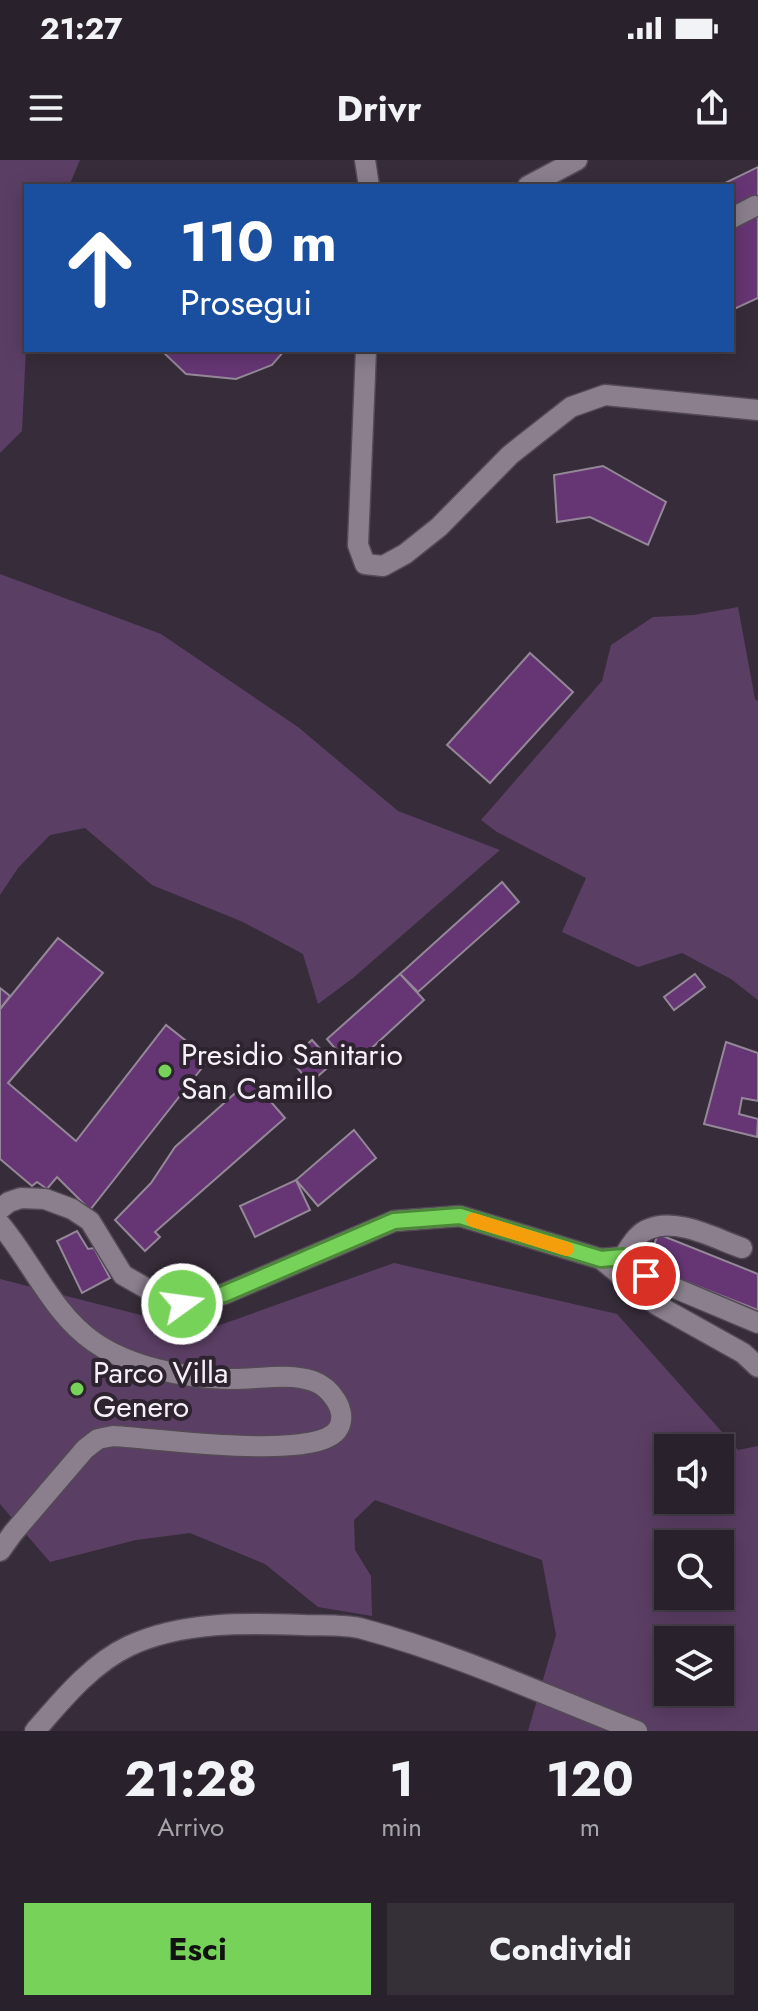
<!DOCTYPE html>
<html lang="it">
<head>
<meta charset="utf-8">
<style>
  body { margin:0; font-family:Jost,sans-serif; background:#352f38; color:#f1f3f6; height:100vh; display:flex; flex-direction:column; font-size:30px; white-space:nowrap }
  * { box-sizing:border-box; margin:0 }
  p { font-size:26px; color:#a5a4a9 }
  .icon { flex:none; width:44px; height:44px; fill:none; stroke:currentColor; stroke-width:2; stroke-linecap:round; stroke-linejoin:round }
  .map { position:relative; height:1571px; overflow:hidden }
  .panel { display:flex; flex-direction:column; background:#29222c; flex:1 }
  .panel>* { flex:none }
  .banner { position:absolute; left:24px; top:24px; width:710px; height:168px; border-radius:0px; box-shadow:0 4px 20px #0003,0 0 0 2px #453f48; background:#1a4fa0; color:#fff; overflow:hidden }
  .fabs { position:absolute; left:654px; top:1274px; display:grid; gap:16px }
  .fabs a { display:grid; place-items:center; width:80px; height:80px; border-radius:0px; background:#29222c; box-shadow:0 4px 20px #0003,0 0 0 2px #453f48; font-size:40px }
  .pin { position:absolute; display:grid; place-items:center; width:68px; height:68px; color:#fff; margin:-34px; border:4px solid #fff; border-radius:50%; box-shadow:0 2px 8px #0007 }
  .me { position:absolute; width:88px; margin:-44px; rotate:76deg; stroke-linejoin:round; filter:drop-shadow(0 0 6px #0008) }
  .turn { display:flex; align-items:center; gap:28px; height:168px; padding:0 24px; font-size:36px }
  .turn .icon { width:104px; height:104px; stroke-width:2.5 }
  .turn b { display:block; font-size:56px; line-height:68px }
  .eta { display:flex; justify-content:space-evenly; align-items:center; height:136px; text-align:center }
  .eta b { font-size:48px; font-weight:700; line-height:56px }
  .primary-button { display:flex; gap:16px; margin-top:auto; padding:16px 24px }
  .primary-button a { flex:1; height:92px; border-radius:0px; background:#77d259; color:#111; font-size:32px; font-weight:700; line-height:92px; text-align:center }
  .primary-button a+a { background:#352f38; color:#f1f3f6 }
  .status { display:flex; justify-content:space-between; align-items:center; height:56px; padding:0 40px; background:#29222c; direction:ltr }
  .status svg { height:22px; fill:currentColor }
  header { display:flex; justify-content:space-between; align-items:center; height:104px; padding:0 24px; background:#29222c; font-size:36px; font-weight:700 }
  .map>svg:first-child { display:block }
  .green { fill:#5b3e64; fill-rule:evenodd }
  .building { fill:#663674; stroke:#948898; stroke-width:2 }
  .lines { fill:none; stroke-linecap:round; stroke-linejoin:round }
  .minor-casing { stroke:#534a55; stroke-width:23 }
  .minor { stroke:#8b7f8e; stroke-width:20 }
  .route-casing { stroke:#4d883a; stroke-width:20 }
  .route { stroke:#77d259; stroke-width:14 }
  .slow { stroke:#f59e0b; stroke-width:14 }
  .poi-dot { fill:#77d259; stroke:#2d2430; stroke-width:3 }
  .labels { text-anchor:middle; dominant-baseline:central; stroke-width:8; stroke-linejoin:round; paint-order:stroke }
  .poi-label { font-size:30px; fill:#f6f0f8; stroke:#2d2430; text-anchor:start }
</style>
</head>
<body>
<div class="status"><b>21:27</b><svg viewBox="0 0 49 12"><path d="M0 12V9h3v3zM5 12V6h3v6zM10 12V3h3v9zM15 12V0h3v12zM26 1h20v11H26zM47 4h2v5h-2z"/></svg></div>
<header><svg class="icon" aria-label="menu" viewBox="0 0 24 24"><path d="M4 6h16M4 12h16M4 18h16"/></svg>Drivr<svg class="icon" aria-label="share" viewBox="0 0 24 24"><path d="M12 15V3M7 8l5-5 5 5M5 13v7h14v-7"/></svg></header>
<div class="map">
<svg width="758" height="1571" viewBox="0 0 758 1571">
  <rect width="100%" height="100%" fill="#372d3a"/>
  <g class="green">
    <polygon points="0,0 80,0 69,26 26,26 26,187 22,271 0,293"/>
    <polygon points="0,414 161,474 298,567 398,651 500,690 353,818 318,844 303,794 243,762 152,725 85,668 50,675 18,708 0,735"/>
    <polygon points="738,447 755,539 758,541 758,840 731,819 682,793 638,807 562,772 586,718 497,672 481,660 602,521 611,485 653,457 694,455"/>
    <path d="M394,1103L617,1154L738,1290L758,1286V1571H528L556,1475L542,1400L375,1340L354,1360L355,1390L371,1416L372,1456L318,1447L265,1404L190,1373L136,1380L50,1402L0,1344V1119L203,1171ZM668,1288H720V1340H668ZM668,1384H720V1436H668ZM668,1480H720V1532H668Z"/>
  </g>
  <g class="building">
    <polygon points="758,7 758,39 732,52 732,26 719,26"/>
    <polygon points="758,53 758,138 732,150 732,65"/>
    <polygon points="161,190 285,190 272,205 236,219 186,214"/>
    <polygon points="603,306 666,342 648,385 590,357 557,362 554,315"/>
    <polygon points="530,493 573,532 490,623 447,585"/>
    <polygon points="502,722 519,742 418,832 400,814"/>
    <polygon points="58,778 103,813 8,923 76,981 166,865 209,899 90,1050 57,1017 47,1029 37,1022 32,1026 0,999 0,849"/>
    <polygon points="400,814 424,840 351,907 327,879"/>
    <polygon points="695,814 705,827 674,850 664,837"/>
    <polygon points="0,828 10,836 0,849"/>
    <polygon points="312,880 333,903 310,923 290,899"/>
    <polygon points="726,882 758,893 758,941 742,938 739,954 758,959 757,977 704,964"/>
    <polygon points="251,919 285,958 155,1072 160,1077 145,1091 115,1060 151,1023 175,987"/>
    <polygon points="354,970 376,998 318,1046 296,1020"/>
    <polygon points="296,1020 310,1050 255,1077 240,1046"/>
    <polygon points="77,1071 88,1089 94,1088 110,1118 82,1133 57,1081"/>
    <polygon points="658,1074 758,1114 758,1150 646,1106"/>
  </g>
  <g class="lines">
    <defs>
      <g id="minor">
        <polyline points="365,0 369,26"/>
        <polyline points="528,26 577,0"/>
        <polyline points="732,58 755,46"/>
        <polyline points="366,190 358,385 365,404 383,406 405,394 439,367 510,295 571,247 605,235 758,250"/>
        <polyline points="0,1049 9,1042 21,1038 45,1039 72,1049 90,1061 123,1115 160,1136 182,1144 224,1134 394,1061 460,1056 601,1099 657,1145 743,1193 758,1207"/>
        <path d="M0,1064C32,1102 53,1154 94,1182C130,1207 185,1218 228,1219C256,1220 286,1212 313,1221C330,1227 349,1251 338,1269C318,1302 154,1278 113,1276L98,1279L85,1289L13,1373L0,1391"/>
        <polyline points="623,1097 646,1116 758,1163"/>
        <path d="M601,1099L623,1097C630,1087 637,1073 649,1069C677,1057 716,1079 742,1088"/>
        <path d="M35,1571C62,1540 91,1504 129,1486C183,1461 245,1463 303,1465C322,1466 344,1464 363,1469C457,1494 547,1536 637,1571"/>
      </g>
    </defs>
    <use href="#minor" class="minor-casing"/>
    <use href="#minor" class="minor"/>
  </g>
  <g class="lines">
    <defs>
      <polyline id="route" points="182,1144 224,1134 394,1061 460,1056 601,1099 623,1097 646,1116"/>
    </defs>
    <use href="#route" class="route-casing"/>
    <use href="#route" class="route"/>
    <polyline class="slow" points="473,1060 567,1089"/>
  </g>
  <g class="poi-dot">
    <circle cx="165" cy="911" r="8"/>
    <circle cx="77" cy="1229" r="8"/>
  </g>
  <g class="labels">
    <g class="poi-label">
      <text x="181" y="894">Presidio Sanitario<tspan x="181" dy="34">San Camillo</tspan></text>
      <text x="93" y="1212">Parco Villa<tspan x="93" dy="34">Genero</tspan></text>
    </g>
  </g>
</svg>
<div class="fabs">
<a><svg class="icon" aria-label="sound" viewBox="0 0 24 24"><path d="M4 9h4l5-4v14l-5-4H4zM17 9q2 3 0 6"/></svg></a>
<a><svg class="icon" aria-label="search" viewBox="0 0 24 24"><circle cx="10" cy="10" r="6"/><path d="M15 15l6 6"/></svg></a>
<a><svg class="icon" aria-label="layers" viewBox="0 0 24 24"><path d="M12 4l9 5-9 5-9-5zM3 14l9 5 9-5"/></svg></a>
</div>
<div class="pin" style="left:646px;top:1116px;background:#d93025"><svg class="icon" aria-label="arrive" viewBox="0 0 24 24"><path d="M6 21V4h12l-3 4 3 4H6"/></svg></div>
<svg class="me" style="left:182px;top:1144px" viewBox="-20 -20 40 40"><circle r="17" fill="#77d259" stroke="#fff" stroke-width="3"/><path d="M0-11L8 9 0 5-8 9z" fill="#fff"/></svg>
<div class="banner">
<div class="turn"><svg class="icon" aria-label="ahead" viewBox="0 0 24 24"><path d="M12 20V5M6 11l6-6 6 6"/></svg><div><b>110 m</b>Prosegui</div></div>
</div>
</div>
<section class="panel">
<div class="eta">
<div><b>21:28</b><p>Arrivo</p></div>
<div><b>1</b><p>min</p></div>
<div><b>120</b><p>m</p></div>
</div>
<div class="primary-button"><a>Esci</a><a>Condividi</a></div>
</section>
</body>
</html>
